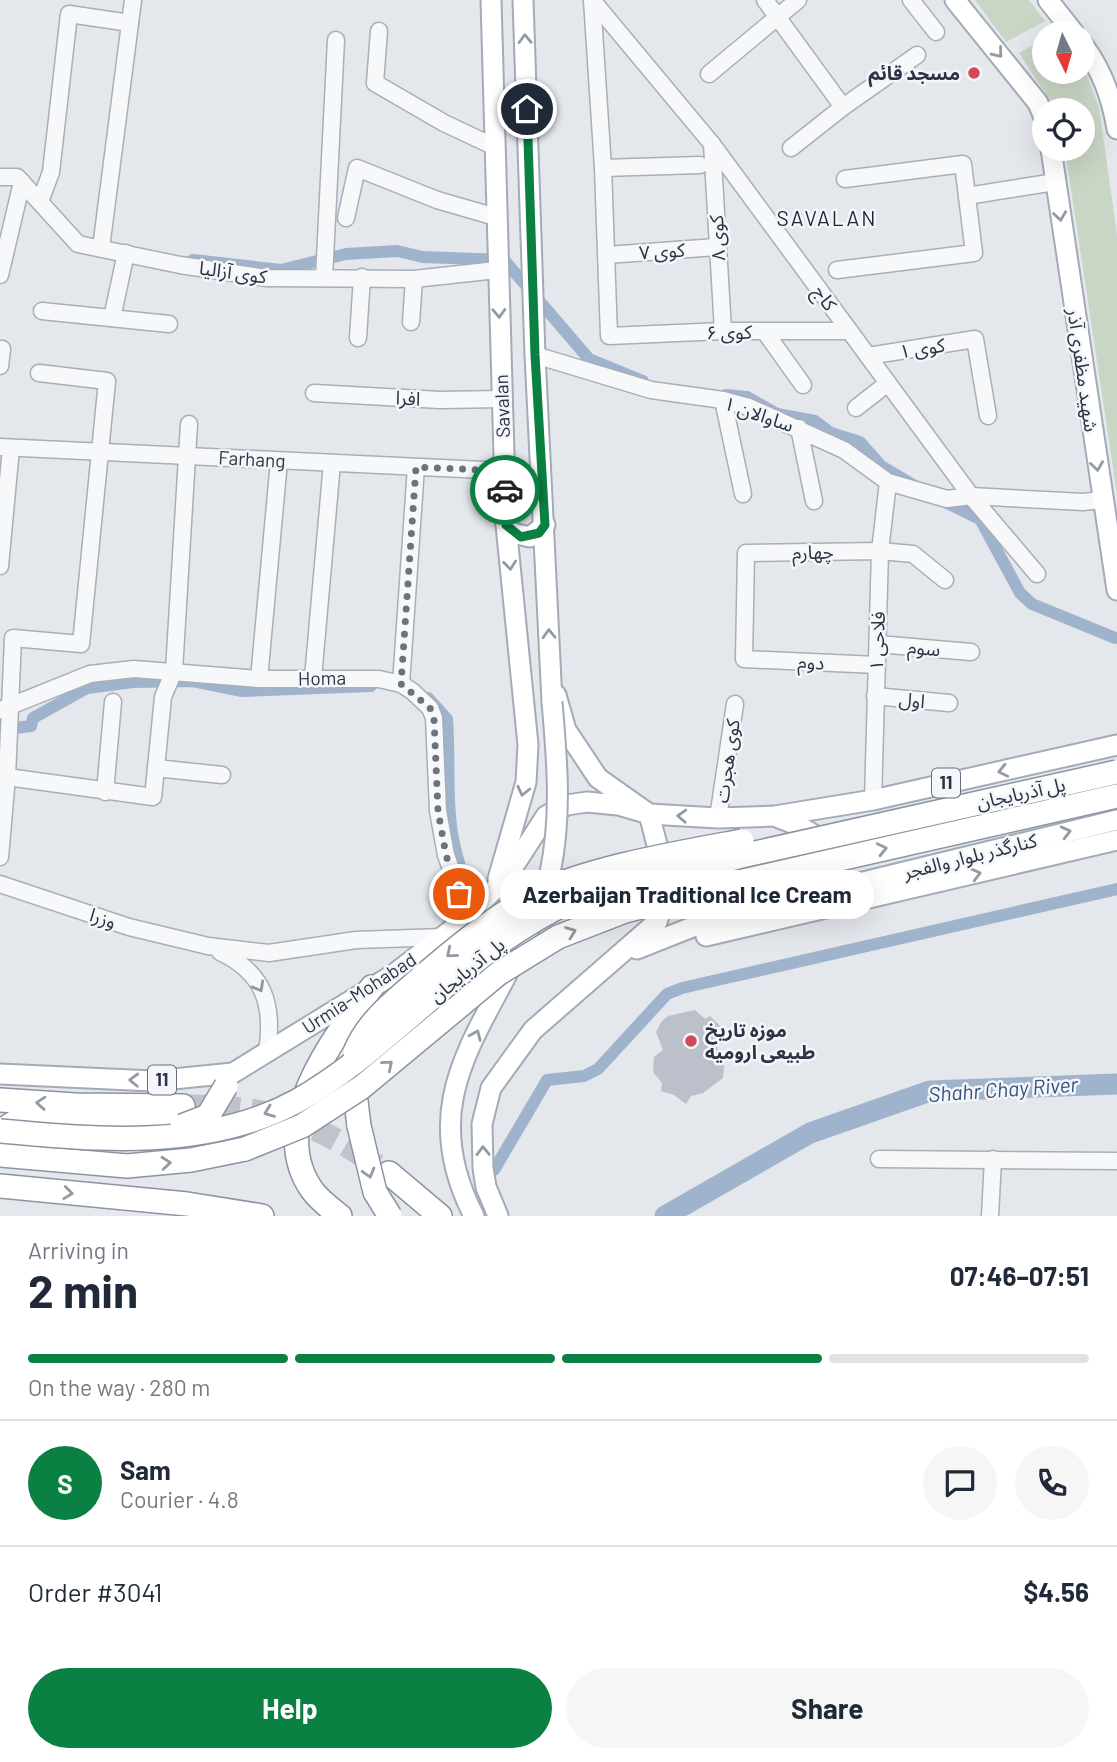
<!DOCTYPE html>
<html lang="en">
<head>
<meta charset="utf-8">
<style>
	body { margin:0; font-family:Barlow,"Noto Sans Arabic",sans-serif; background:#f6f6f7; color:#1f2937; height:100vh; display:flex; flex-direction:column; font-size:26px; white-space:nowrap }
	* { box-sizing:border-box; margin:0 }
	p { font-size:23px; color:#747a83 }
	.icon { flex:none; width:38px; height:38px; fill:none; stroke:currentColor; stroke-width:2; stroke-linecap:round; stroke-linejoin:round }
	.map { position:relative; height:1216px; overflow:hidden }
	.panel { display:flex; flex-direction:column; background:#fff; flex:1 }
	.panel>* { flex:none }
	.needle { width:46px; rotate:175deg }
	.fabs { position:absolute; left:1032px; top:21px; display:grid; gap:14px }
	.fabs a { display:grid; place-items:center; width:63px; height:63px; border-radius:50%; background:#fff; box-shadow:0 7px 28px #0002; font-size:35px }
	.pin { position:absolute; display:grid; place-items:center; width:60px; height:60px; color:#fff; margin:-30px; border:4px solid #fff; border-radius:50%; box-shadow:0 2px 7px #0007 }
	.courier { position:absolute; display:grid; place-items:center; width:70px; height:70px; margin:-35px; border:5px solid #0b8043; border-radius:50%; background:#fff; color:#222; box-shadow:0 2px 9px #0007 }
	.bubble { position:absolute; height:49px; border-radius:24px; background:#fff; box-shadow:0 7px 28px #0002; font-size:23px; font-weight:700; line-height:49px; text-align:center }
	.overview em { font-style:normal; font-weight:700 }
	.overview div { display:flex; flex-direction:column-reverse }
	.overview { display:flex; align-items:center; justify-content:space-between; height:119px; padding:0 28px }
	h1 { font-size:46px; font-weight:700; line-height:52px }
	.bar { display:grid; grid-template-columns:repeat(4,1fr); gap:10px 7px; align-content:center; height:84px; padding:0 28px }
	.bar i { height:9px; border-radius:5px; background:#e0e1e3 }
	.bar .selected { background:#0b8043 }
	.bar p { grid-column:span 4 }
	.line { display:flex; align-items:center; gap:18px; padding:0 28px; border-top:2px solid #e0e1e3 }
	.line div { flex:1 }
	.round { display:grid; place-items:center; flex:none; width:74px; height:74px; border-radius:37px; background:#f6f6f7 }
	.cta { display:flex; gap:14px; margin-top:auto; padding:14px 28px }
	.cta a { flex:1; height:80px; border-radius:42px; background:#0b8043; color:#fff; font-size:28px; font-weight:700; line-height:80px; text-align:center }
	.cta a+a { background:#f6f6f7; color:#1f2937 }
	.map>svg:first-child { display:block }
	.green { fill:#c9d6c5 }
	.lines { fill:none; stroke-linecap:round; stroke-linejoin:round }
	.canal { stroke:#9fb4cc; stroke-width:12 }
	.river { stroke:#9fb4cc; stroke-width:21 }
	.building { fill:#bbc0ca }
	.highway-tunnel { stroke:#bfc3cb; stroke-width:23; stroke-dasharray:23 11; stroke-linecap:butt }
	.minor-casing { stroke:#a9aeb7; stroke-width:19 }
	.major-casing { stroke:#a3abb8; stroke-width:23 }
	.highway-casing { stroke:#8b94a3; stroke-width:26 }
	.minor { stroke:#f7f8fa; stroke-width:16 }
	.major { stroke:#fff; stroke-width:19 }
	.highway { stroke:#fff; stroke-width:23 }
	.major-bridge-casing { stroke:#a3abb8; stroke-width:23; stroke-linecap:butt }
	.highway-bridge-casing { stroke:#8b94a3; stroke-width:26; stroke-linecap:butt }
	.major-bridge { stroke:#fff; stroke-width:19 }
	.highway-bridge { stroke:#fff; stroke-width:23 }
	.oneway { stroke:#959aa2 }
	.oneway2 { stroke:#9196a0 }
	.done { stroke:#6c737f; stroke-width:7; stroke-dasharray:0 12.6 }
	.route { stroke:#0b8043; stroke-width:9 }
	.poi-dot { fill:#d1495b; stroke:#f4f6f9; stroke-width:2.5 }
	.labels { text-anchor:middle; stroke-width:5; stroke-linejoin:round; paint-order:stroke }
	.shield { fill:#f4f6f9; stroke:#676e7b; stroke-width:2 }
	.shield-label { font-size:18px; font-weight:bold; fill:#2b3445 }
	.poi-label { font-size:19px; font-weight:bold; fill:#2b3445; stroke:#f4f6f9; text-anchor:end }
	.street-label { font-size:19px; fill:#2b3445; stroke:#f4f6f9 }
	.neighbourhood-label { font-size:21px; letter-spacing:2px; fill:#1d2536; stroke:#f4f6f9 }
	.water-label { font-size:21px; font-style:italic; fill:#34527a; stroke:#f4f6f9 }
</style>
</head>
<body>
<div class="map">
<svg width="1117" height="1216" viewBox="0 0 1117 1216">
	<rect width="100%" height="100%" fill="#e4e7ec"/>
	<g class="green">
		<polygon points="975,0 1029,0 1045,21 1006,42"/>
		<polygon points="1045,38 1045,72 1083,72 1083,66 1099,107 1117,235 1117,494 1065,149 1083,149 1083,110 1056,110 1019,53"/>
	</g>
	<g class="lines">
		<g class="canal">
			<polyline points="193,260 281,270 346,254 397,251 423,257 504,260 589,359 643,381"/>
			<polyline points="726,395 747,397 777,414 815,421 831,433 860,442 881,466 913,485"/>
			<polyline points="941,500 980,519 1020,593 1032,604 1115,638"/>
			<path d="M428,698L447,719C450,757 446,795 452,833C456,860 468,884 469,912"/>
			<polyline points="0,719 15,728 31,726 33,718 87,688 133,682 193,681 242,691 371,686"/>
			<polyline points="494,1170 547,1080 584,1076 598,1069 667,994 682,988 1117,889"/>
		</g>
		<polyline class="river" points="665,1216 810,1133 930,1091 1117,1084"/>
	</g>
	<polygon class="building" points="695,1010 705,1019 710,1016 725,1031 719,1035 725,1040 717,1047 724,1066 723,1078 703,1093 691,1096 686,1104 674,1095 661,1091 662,1083 653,1072 654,1057 663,1050 656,1032 662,1021 668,1016"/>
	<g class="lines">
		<path class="highway-tunnel" d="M183,1106C268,1106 306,1118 377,1165"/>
		<defs>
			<g id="minor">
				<polyline points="592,0 712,144 971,496 1037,574"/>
				<polyline points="592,0 603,168 609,336 723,331 849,331"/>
				<polyline points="765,0 843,107 917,55"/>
				<polyline points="911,0 936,32"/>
				<polyline points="379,31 375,83 444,123 495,147"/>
				<polyline points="709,74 798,0"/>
				<polyline points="712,144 723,331"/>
				<polyline points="791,148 843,107"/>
				<polyline points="603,168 700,165"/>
				<polyline points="0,177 17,177 78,244 180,265 267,278 414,279 497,270"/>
				<polyline points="967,196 1055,182"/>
				<polyline points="40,202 51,172 69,14 130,23"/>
				<polyline points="346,218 357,168 437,200 496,217"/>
				<polyline points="101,248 133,0"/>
				<polyline points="607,255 716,247"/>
				<polyline points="837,270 974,253 963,164 845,179"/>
				<polyline points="0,275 22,182"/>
				<polyline points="324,278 336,40"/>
				<polyline points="42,311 169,324"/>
				<polyline points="112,318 126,253"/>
				<polyline points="411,322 414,279"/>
				<polyline points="765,332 803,385"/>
				<polyline points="358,338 362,277"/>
				<polyline points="535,355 651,390 723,400 749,407 844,450 888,482 947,499 971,496 1083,502 1102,500"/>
				<polyline points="868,356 975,339 988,416"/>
				<polyline points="0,366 2,349"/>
				<polyline points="314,393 440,400 502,399"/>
				<polyline points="723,400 743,494"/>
				<polyline points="856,408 888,383"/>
				<polyline points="799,428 814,501"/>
				<polyline points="0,447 504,471"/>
				<polyline points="0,566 11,448"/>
				<polyline points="878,644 971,652"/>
				<polyline points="877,665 744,659 746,553 880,551 913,554 945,580"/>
				<polyline points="313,678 332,463"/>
				<polyline points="259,679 279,461"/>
				<polyline points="401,684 416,467"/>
				<polyline points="875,696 949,703"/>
				<polyline points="0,710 90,674 134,669 259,679 379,679 401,684 412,691 430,708 434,718 438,811 446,855 467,915"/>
				<polyline points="156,768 163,697 174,671 189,424"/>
				<polyline points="0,774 7,777 13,638 81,644 107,381 39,373"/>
				<polyline points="105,792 113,702"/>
				<polyline points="873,800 880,551 888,482"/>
				<polyline points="718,818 735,704"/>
				<polyline points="0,857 7,777 153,797 156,768 222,775"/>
				<polyline points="0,884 129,927 208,946 269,953 356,940 442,937"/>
				<path d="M220,952C265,973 274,1006 267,1052"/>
				<polyline points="879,1159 1117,1161"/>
				<polyline points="990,1216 993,1159"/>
			</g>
			<g id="major">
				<polyline points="491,0 506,525 528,745 526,782 498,879"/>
				<polyline points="523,0 535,355 552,702"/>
				<polyline points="955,0 1038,103 1045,120"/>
				<polyline points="1048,0 1074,33"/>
				<path d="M1083,45C1102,70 1112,98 1117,129"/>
				<polyline points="1051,149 1117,590"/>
				<polyline points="506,525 512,533 530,537 545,525"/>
				<path d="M779,818C814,830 856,856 814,894"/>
				<polyline points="706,936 1117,840"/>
				<polyline points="637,949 695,926 814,894 1117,820"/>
				<polyline points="0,1074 153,1081 233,1073 394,974 459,924 506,878 546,816 567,805 587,802 618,805 649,814 718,818 775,816 873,800 1117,745"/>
				<path d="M474,1216C410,1092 491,1026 535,915"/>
				<polyline points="498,1216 486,1187 483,1168 482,1124 491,1088 533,1030 657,922 663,903 661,860 649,814 598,778 566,730 556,695"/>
			</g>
			<g id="highway">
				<polyline points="353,1076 359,1126"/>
				<polyline points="0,1100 75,1105 183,1106"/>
				<polyline points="7,1127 15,1122 171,1127"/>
				<polyline points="0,1155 127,1166 191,1160 245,1149"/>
				<polyline points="389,1173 440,1216"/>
				<polyline points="0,1186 187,1204 262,1216"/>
				<path d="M340,1216C330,1208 319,1200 312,1190C266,1125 333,1038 372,987"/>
			</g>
		</defs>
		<use href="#minor" class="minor-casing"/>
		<use href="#major" class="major-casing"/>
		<use href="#highway" class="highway-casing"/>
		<use href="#minor" class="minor"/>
		<use href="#major" class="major"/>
		<use href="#highway" class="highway"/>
		<defs>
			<path id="major-bridge" d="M550,873C562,816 557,759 552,702"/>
			<g id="highway-bridge">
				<path d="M355,1052C368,1020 397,999 422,977C457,947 493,917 535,895C586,868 683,852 742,841"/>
				<polyline points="182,1126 208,1116 226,1086"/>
				<polyline points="359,1126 375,1192 390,1216"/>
				<path d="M0,1131C98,1140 207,1150 297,1101C338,1078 373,1048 408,1018C462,972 506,931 571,901L746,855L1117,772"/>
				<polyline points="245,1149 302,1126 362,1087 498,974 558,937 625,911 730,884 1117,796"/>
			</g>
		</defs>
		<use href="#major-bridge" class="major-bridge-casing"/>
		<use href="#highway-bridge" class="highway-bridge-casing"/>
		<use href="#major-bridge" class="major-bridge"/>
		<use href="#highway-bridge" class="highway-bridge"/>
	</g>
	<defs><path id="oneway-chevron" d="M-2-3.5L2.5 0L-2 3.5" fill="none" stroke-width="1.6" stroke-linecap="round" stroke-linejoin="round" transform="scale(1.75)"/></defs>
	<g class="oneway">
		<use href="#oneway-chevron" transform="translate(525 39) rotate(-92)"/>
		<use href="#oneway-chevron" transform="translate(998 53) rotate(51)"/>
		<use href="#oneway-chevron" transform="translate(1060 216) rotate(82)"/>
		<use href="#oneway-chevron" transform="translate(499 313) rotate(88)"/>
		<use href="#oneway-chevron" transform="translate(1097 466) rotate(82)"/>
		<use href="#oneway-chevron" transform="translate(510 565) rotate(84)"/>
		<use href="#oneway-chevron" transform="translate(549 634) rotate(-92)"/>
		<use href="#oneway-chevron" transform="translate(1003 771) rotate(167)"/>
		<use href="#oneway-chevron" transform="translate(523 791) rotate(103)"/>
		<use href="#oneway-chevron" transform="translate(682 816) rotate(-177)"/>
		<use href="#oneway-chevron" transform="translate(1066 832) rotate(-14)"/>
		<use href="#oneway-chevron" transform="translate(882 849) rotate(-13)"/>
		<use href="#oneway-chevron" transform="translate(976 874) rotate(-14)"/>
		<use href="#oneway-chevron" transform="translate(571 932) rotate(-21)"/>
		<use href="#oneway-chevron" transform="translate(451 953) rotate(140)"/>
		<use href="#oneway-chevron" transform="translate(476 1035) rotate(-66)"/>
		<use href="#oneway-chevron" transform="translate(388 1065) rotate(-40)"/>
		<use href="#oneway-chevron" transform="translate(134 1080) rotate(-178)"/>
		<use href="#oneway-chevron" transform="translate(41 1103) rotate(-176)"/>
		<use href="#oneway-chevron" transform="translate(269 1112) rotate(159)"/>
		<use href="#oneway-chevron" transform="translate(483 1151) rotate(-91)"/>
		<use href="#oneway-chevron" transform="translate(166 1163) rotate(-5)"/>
		<use href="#oneway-chevron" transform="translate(369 1173) rotate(74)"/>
		<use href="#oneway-chevron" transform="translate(68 1193) rotate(7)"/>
	</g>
	<use class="oneway2" href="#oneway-chevron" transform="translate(259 987) rotate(61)"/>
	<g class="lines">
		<polyline class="done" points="459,894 446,855 438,811 434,719 430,708 401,684 416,467 504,471 505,490"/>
		<polyline class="route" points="505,490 506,525 521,537 539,533 545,525 535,355 527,109"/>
	</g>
	<g class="poi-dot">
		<circle cx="974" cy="73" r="7"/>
		<circle cx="691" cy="1041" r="7"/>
	</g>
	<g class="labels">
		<g class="shield">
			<rect x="932" y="768.5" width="28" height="29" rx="5"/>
			<rect x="148" y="1065.5" width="28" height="29" rx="5"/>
		</g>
		<g class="shield-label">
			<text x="946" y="789">11</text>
			<text x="162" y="1086">11</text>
		</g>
		<g class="poi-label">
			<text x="960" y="80">مسجد قائم</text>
			<text x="705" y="1037" text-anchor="start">موزه تاریخ<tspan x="705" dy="22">طبیعی ارومیه</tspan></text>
		</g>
		<g class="street-label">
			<text transform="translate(717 238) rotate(-93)" y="7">کوی ۸</text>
			<text transform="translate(662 251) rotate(-4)" y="7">کوی ۷</text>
			<text transform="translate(233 272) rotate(8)" y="7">کوی آزالیا</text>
			<text transform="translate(825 298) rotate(54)" y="7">کاج</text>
			<text transform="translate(729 332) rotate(-1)" y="7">کوی ۶</text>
			<text transform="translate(922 348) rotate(-9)" y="7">کوی ۱</text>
			<text transform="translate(1083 370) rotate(82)" y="7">شهید مظفری آذر</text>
			<text transform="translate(408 398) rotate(3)" y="7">افرا</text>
			<text transform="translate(502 406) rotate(-92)" y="7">Savalan</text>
			<text transform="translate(759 414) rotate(19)" y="7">ساوالان ۱</text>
			<text transform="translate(252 459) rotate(3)" y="7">Farhang</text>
			<text transform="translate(813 552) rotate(-1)" y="7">چهارم</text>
			<text transform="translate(877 641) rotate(-88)" y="7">فلاحی ۱</text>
			<text transform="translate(924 648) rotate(5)" y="7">سوم</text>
			<text transform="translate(811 662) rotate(3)" y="7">دوم</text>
			<text transform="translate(322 678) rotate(-1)" y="7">Homa</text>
			<text transform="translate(912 700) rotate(6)" y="7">اول</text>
			<text transform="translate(727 761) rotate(-82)" y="7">کوی هجرت</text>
			<text transform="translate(1021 793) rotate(-12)" y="7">پل آذربایجان</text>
			<text transform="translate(970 856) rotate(-14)" y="7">کنارگذر بلوار والفجر</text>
			<text transform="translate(103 918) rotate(18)" y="7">وزرا</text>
			<text transform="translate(467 970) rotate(-39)" y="7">پل آذربایجان</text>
			<text transform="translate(359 993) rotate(-33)" y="7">Urmia-Mohabad</text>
		</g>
		<g class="neighbourhood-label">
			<text x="827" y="226">SAVALAN</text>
		</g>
		<g class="water-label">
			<text transform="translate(1003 1090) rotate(-4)" y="7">Shahr Chay River</text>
		</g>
	</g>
</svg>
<div class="fabs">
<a><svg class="needle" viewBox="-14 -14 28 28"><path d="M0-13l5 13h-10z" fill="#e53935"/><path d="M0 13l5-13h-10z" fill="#747a83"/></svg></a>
<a><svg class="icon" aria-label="locate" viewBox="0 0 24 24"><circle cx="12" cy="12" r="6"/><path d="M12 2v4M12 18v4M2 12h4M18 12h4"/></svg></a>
</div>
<div class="pin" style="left:459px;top:894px;background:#ea580c"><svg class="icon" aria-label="bag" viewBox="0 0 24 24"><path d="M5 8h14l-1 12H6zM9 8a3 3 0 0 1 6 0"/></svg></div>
<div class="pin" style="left:527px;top:109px;background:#1f2937"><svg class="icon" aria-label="home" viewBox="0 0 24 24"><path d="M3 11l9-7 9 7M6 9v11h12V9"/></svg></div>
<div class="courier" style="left:505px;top:490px"><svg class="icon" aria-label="car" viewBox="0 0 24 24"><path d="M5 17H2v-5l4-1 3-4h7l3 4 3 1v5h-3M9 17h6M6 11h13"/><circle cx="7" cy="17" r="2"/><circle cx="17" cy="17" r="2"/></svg></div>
<div class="bubble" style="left:500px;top:870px;width:374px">Azerbaijan Traditional Ice Cream</div>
</div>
<section class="panel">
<div class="overview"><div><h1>2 min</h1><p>Arriving in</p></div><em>07:46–07:51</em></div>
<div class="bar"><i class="selected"></i><i class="selected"></i><i class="selected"></i><i></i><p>On the way · 280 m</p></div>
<div class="line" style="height:126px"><b class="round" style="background:#0b8043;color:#fff">S</b><div><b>Sam</b><p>Courier · 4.8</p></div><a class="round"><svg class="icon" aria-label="chat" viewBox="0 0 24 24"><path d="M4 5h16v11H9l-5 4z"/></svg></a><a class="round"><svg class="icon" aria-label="phone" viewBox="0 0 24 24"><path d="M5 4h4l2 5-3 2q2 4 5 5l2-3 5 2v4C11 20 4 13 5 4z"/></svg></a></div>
<div class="line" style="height:91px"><div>Order #3041</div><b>$4.56</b></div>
<div class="cta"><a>Help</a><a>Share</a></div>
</section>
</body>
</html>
